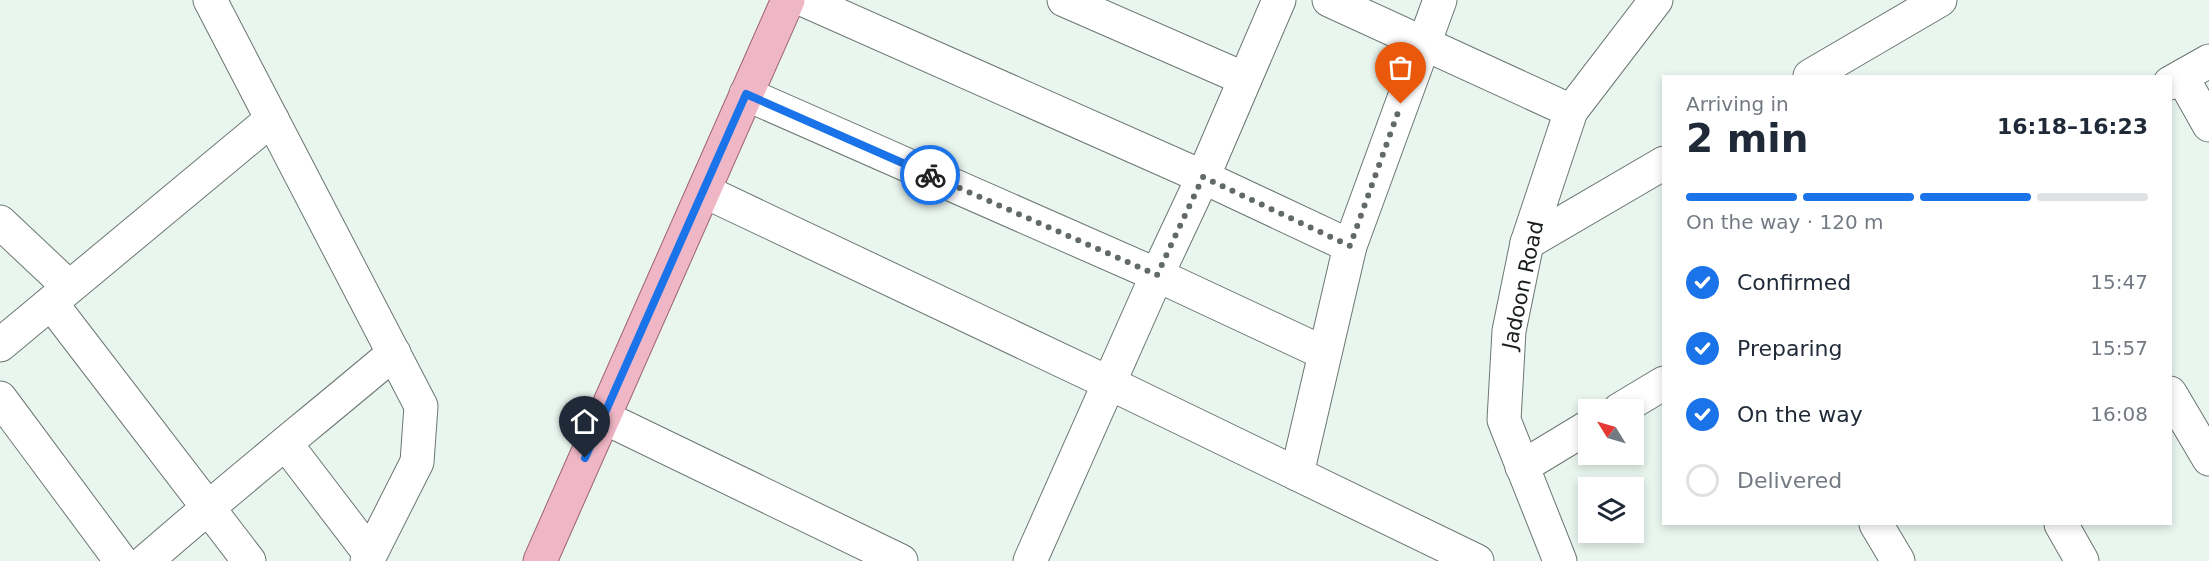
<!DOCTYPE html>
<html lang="en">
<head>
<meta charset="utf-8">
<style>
	body { margin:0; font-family:"DejaVu Sans",sans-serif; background:#f2f2f3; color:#1f2937; height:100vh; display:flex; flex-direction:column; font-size:22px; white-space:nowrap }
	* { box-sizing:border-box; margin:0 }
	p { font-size:20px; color:#747a83 }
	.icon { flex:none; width:33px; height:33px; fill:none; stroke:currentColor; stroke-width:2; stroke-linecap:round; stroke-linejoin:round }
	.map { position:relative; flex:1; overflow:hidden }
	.sheet { position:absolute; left:1662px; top:75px; width:510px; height:450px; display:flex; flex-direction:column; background:#fff; border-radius:0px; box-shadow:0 3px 9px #0003 }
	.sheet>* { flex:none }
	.needle { width:39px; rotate:307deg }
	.fabs { position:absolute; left:1578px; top:399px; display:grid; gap:12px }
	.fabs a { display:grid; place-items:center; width:66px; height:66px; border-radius:0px; background:#fff; box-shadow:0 3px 9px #0003; font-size:30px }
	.pin { position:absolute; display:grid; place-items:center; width:51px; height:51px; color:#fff; margin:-62px -26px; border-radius:50% 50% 50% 0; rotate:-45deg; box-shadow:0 0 6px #0007 }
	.pin .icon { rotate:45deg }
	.courier { position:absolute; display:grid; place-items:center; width:60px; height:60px; margin:-30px; border:4px solid #1a73e8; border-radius:50%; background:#fff; color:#222; box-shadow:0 2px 8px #0007 }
	.head em { font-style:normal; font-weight:700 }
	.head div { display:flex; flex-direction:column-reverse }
	.head { display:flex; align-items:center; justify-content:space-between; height:102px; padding:0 24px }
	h1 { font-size:39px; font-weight:700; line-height:45px }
	.bar { display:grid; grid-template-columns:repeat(4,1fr); gap:9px 6px; align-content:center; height:72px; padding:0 24px }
	.bar i { height:8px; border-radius:4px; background:#e0e1e3 }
	.bar .active { background:#1a73e8 }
	.bar p { grid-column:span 4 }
	ol { padding:0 24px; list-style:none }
	li { display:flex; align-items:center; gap:18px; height:66px }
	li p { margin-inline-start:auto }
	li .icon { padding:6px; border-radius:50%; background:#1a73e8; color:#fff; stroke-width:4 }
	li:last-child { color:#747a83 }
	li i { width:33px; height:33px; border:3px solid #e0e1e3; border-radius:50% }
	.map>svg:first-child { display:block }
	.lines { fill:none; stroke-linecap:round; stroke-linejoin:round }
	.minor-casing { stroke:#6b7670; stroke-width:35 }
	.major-casing { stroke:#9d6271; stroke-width:35 }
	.minor { stroke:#fff; stroke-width:33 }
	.major { stroke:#efb6c5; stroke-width:33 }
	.done { stroke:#626a66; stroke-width:6; stroke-dasharray:0 10.8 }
	.route { stroke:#1a73e8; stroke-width:8 }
	.labels { text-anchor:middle; stroke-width:4.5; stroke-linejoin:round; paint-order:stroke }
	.street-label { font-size:21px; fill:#191e1c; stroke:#fff }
</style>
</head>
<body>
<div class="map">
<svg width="2209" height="561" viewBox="0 0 2209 561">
	<rect width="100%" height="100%" fill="#e9f6ef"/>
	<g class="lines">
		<defs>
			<g id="minor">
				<polyline points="210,0 421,406 417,462 367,561"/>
				<polyline points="804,0 1203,177 1350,246"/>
				<polyline points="1064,0 1245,79"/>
				<polyline points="1329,0 1571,111"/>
				<polyline points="1810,76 1940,0"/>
				<polyline points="2182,77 2209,125"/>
				<polyline points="2170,83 2209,61"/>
				<polyline points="746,94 1157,275 1324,353"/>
				<polyline points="704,191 1109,383 1477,561"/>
				<polyline points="0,222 69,287"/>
				<polyline points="1527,243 1664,163"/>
				<polyline points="51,303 249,561"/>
				<polyline points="0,345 272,119"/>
				<polyline points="2170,393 2209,459"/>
				<polyline points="0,398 121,561"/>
				<polyline points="1619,410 1664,383"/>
				<polyline points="603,417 901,561"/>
				<polyline points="286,444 370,554"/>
				<polyline points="1522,467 1588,427"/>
				<polyline points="1297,474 1350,246 1440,0"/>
				<polyline points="1876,524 1898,561"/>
				<polyline points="2061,524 2082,561"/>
				<path d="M146,561C227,490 311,423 394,353"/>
				<polyline points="1030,561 1157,275 1203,177 1279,0"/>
				<polyline points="1560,561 1504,420 1509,331 1527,243 1571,111 1656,0"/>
			</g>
			<polyline id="major" points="540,561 788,0"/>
		</defs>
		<use href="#minor" class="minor-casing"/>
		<use href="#major" class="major-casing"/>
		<use href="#minor" class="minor"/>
		<use href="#major" class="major"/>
	</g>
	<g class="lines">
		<polyline class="done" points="930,175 1157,275 1203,177 1350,246 1401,104"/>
		<polyline class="route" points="585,458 746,94 930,175"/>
	</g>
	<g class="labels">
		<g class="street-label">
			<text transform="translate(1523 285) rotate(-78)" y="7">Jadoon Road</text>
		</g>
	</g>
</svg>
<div class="fabs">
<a><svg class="needle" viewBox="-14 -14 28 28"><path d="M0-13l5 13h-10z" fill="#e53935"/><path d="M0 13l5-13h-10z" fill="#747a83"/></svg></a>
<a><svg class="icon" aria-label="layers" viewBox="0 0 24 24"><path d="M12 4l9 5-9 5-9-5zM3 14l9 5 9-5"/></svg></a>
</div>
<div class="pin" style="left:1401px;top:104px;background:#ea580c"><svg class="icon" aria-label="bag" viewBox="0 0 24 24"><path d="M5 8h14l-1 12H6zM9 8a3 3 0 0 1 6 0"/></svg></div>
<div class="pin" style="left:585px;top:458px;background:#1f2937"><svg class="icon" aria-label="home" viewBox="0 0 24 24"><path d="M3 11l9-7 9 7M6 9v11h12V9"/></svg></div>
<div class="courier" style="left:930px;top:175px"><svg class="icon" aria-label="bike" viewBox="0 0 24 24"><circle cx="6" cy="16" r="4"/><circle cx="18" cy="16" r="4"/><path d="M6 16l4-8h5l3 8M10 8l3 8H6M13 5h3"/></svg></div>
<section class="sheet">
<div class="head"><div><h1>2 min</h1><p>Arriving in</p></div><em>16:18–16:23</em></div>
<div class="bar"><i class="active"></i><i class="active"></i><i class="active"></i><i></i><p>On the way · 120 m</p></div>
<ol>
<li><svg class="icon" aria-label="check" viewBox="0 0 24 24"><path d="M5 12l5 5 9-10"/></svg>Confirmed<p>15:47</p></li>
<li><svg class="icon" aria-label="check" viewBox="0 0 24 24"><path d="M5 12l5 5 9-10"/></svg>Preparing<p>15:57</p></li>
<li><svg class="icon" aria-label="check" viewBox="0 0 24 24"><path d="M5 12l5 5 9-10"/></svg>On the way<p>16:08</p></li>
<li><i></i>Delivered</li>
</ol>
</section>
</div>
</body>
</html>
